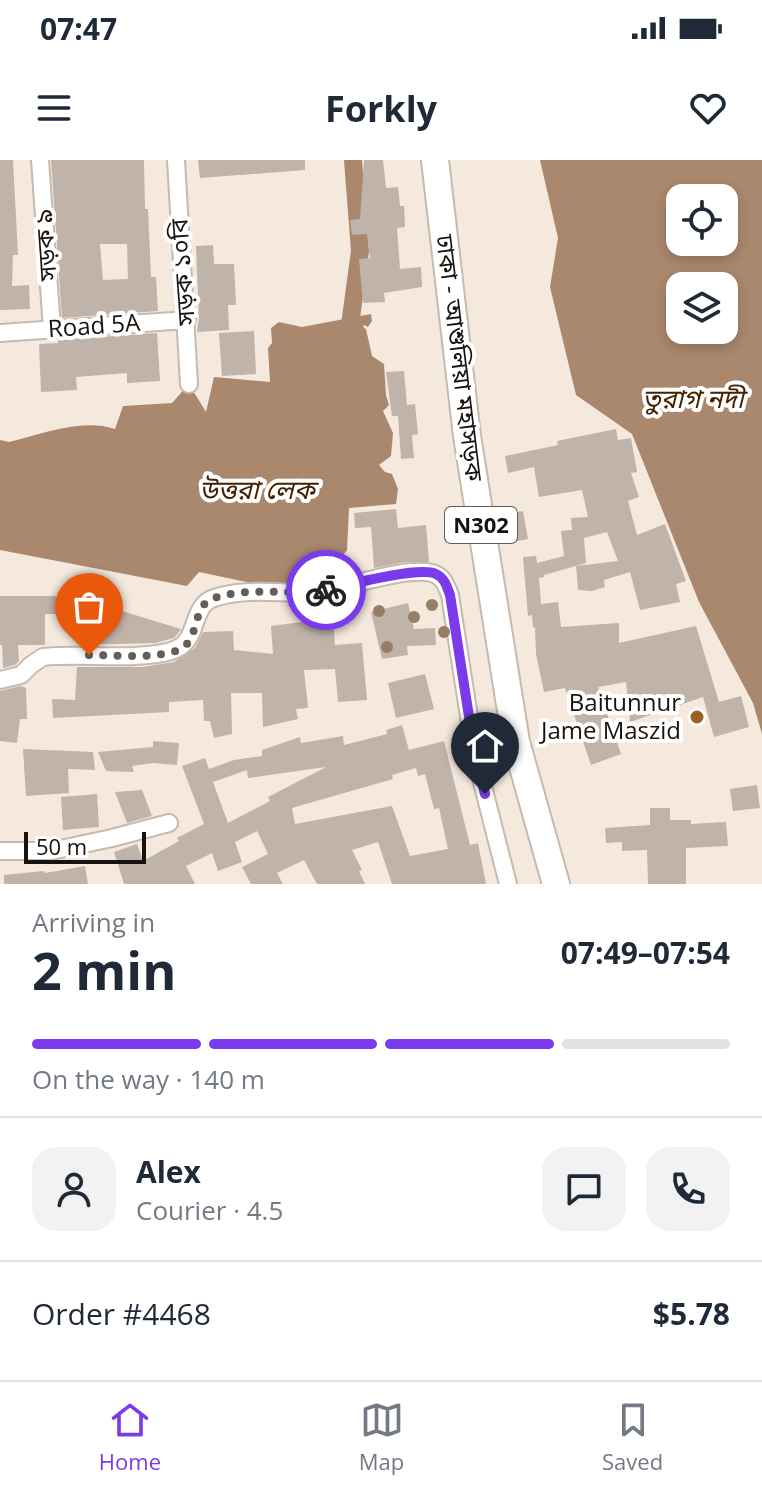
<!DOCTYPE html>
<html lang="en">
<head>
<meta charset="utf-8">
<style>
	body { margin:0; font-family:"Open Sans","Noto Sans Bengali",sans-serif; background:#f2f2f3; color:#1f2937; height:100vh; display:flex; flex-direction:column; font-size:30px; white-space:nowrap }
	* { box-sizing:border-box; margin:0 }
	p { font-size:26px; color:#747a83 }
	.icon { flex:none; width:44px; height:44px; fill:none; stroke:currentColor; stroke-width:2; stroke-linecap:round; stroke-linejoin:round }
	.map { position:relative; height:724px; overflow:hidden }
	.side { display:flex; flex-direction:column; background:#fff; flex:1 }
	.side>* { flex:none }
	.tools { position:absolute; left:666px; top:24px; display:grid; gap:16px }
	.tools a { display:grid; place-items:center; width:72px; height:72px; border-radius:16px; background:#fff; box-shadow:0 4px 12px #0003; font-size:40px }
	.scale { position:absolute; left:24px; bottom:20px; width:122px; box-sizing:border-box; padding-left:8px; border:4px solid #171310; border-top:0; font-size:22px; line-height:28px; white-space:nowrap; color:#171310; -webkit-text-stroke:6px #fff; paint-order:stroke }
	.pin { position:absolute; display:grid; place-items:center; width:68px; height:68px; color:#fff; margin:-82px -34px; border-radius:50% 50% 50% 0; rotate:-45deg; box-shadow:0 0 8px #0007 }
	.pin .icon { rotate:45deg }
	.courier { position:absolute; display:grid; place-items:center; width:80px; height:80px; margin:-40px; border:6px solid #7c3aed; border-radius:50%; background:#fff; color:#222; box-shadow:0 2px 10px #0007 }
	.headline em { font-style:normal; font-weight:700 }
	.headline div { display:flex; flex-direction:column-reverse }
	.headline { display:flex; align-items:center; justify-content:space-between; height:136px; padding:0 32px }
	h1 { font-size:52px; font-weight:700; line-height:60px }
	.bar { display:grid; grid-template-columns:repeat(4,1fr); gap:12px 8px; align-content:center; height:96px; padding:0 32px }
	.bar i { height:10px; border-radius:6px; background:#e0e1e3 }
	.bar .active { background:#7c3aed }
	.bar p { grid-column:span 4 }
	.line { display:flex; align-items:center; gap:20px; padding:0 32px; border-top:2px solid #e0e1e3 }
	.line div { flex:1 }
	.round { display:grid; place-items:center; flex:none; width:84px; height:84px; border-radius:24px; background:#f2f2f3 }
	.status { display:flex; justify-content:space-between; align-items:center; height:56px; padding:0 40px; background:#fff; direction:ltr }
	.status svg { height:22px; fill:currentColor }
	header { display:flex; justify-content:space-between; align-items:center; height:104px; padding:0 32px; background:#fff; font-size:36px; font-weight:700 }
	.tabs { display:flex; justify-content:space-around; align-items:center; height:112px; border-top:2px solid #e0e1e3; background:#fff; font-size:22px; color:#747a83 }
	.tabs a { display:grid; justify-items:center; gap:4px }
	.tabs .active { color:#7c3aed }
	.map>svg:first-child { display:block }
	.water { fill:#aa886e; fill-rule:evenodd }
	.lines { fill:none; stroke-linecap:round; stroke-linejoin:round }
	.canal { stroke:#aa886e; stroke-width:18 }
	.building { fill:#c0b3aa; fill-rule:evenodd }
	.minor-casing { stroke:#c6bab0; stroke-width:20 }
	.trunk-casing { stroke:#c6bab0; stroke-width:30 }
	.minor { stroke:#fff; stroke-width:16 }
	.trunk { stroke:#fff; stroke-width:26 }
	.tree { fill:#967e66 }
	.done { stroke:#655e58; stroke-width:8; stroke-dasharray:0 14.4 }
	.route { stroke:#7c3aed; stroke-width:10 }
	.poi-dot { fill:#9d5f24; stroke:#fff; stroke-width:3 }
	.labels { text-anchor:middle; stroke-width:8; stroke-linejoin:round; paint-order:stroke }
	.shield { fill:#fff; stroke:#5d5a58; stroke-width:2 }
	.shield-label { font-size:22px; font-weight:bold; fill:#171310 }
	.street-label { font-size:24px; fill:#171310; stroke:#fff }
	.poi-label { font-size:24px; fill:#171310; stroke:#fff; text-anchor:end }
	.water-label { font-size:26px; font-style:italic; fill:#432100; stroke:#fff }
</style>
</head>
<body>
<div class="status"><b>07:47</b><svg viewBox="0 0 49 12"><path d="M0 12V9h3v3zM5 12V6h3v6zM10 12V3h3v9zM15 12V0h3v12zM26 1h20v11H26zM47 4h2v5h-2z"/></svg></div>
<header><svg class="icon" aria-label="menu" viewBox="0 0 24 24"><path d="M4 6h16M4 12h16M4 18h16"/></svg>Forkly<svg class="icon" aria-label="heart" viewBox="0 0 24 24"><path d="M12 20l-8-8c-3-5 5-10 8-4 3-6 11-1 8 4z"/></svg></header>
<div class="map">
<svg width="762" height="724" viewBox="0 0 762 724">
	<rect width="100%" height="100%" fill="#f5e9de"/>
	<g class="water">
		<path d="M540,0H762V574L753,543L699,442L632,274L576,235L550,127L558,78ZM680,38H724V82H680ZM680,126H724V170H680Z"/>
		<path d="M371,154L372,161L368,167L364,165L363,167L366,169L372,196L384,204L386,235L389,245L383,251L393,273L391,296L379,305L385,312L392,314L398,329L396,344L349,348L347,390L326,418L305,429L261,425L199,412L187,426L0,390V280L9,282C43,274 81,258 115,269L123,246L172,243L189,224L206,252L214,217L270,222L268,188L272,183L271,168L279,162L302,167Z"/>
	</g>
	<g class="lines">
		<polyline class="canal" points="348,180 360,91 353,0"/>
	</g>
	<g class="building">
		<polygon points="0,0 13,0 18,95 13,95 12,126 29,125 30,149 0,150"/>
		<path d="M51,0H144L145,49H148L151,117H156L158,151L62,158ZM100,84H127L128,119L103,120Z"/>
		<polygon points="198,0 305,0 305,10 200,18"/>
		<polygon points="364,0 383,0 386,28 398,27 400,46 404,46 405,67 397,68 400,109 421,107 422,127 384,133 385,142 363,143 359,99 370,98 367,74 352,75 350,60 360,59"/>
		<polygon points="213,85 214,104 234,104 236,145 228,145 229,170 197,172 199,158 196,86"/>
		<polygon points="254,171 256,214 222,216 219,173"/>
		<polygon points="157,173 160,221 127,223 127,213 76,217 77,230 41,232 39,184 58,183 58,180"/>
		<polygon points="404,211 407,245 415,244 418,274 412,275 414,298 401,299 398,256 392,256 386,212"/>
		<polygon points="616,269 618,280 631,278 637,312 631,313 639,337 628,341 637,375 665,364 686,421 676,424 680,442 640,450 630,412 604,420 605,427 592,431 578,430 576,406 618,401 607,372 584,378 586,403 544,415 544,417 539,418 541,444 558,442 561,467 619,463 619,483 696,466 719,542 741,536 749,567 714,577 703,537 630,562 626,522 598,527 621,594 591,605 565,528 544,532 536,494 535,467 533,468 532,455 528,456 523,397 536,396 537,403 564,396 561,371 572,370 571,358 588,357 582,330 539,337 534,307 508,313 505,296 558,285 557,281"/>
		<polygon points="396,349 398,368 426,365 429,402 406,402 374,408 371,367 355,368 354,353"/>
		<polygon points="523,351 528,379 513,382 508,354"/>
		<polygon points="0,436 56,436 56,454 45,454 45,485 18,485 19,501 15,505 3,508 2,485 0,485"/>
		<polygon points="408,443 414,469 435,468 436,485 407,486 408,495 382,499 371,452"/>
		<polygon points="122,451 181,469 174,478 155,483 79,485 81,452 114,455 113,452"/>
		<polygon points="333,458 335,485 362,483 367,540 338,542 335,509 304,510 308,548 296,549 298,559 263,567 262,533 231,533 232,574 214,578 210,561 204,561 203,540 169,542 169,552 53,558 52,539 75,540 77,507 142,507 174,502 195,488 203,472 233,471 234,490 273,494 271,466"/>
		<polygon points="425,514 434,549 396,558 388,523"/>
		<polygon points="21,526 26,528 27,559 20,559 17,583 0,581 0,531"/>
		<path d="M402,565L409,590L444,581L470,685L478,683L486,724H392L378,682L352,690L362,710L359,711L365,724H317L304,700L277,713L283,724H251L242,707L268,694L257,671L235,682L242,702L218,711L212,693L186,706L195,724H124L114,692L137,684L143,701L179,681L177,678L204,664L182,606L205,598L209,609L234,600L262,596V590L300,577L301,583L343,576L344,585L387,574L386,570ZM326,607L268,637L270,641L228,663L213,622L247,610L248,618ZM416,608L418,616L425,614L434,649L439,648L448,689L410,696L392,646L295,664L292,648L393,619L392,615Z"/>
		<polygon points="153,581 179,583 177,605 153,603 132,606 134,612 106,611 98,592 153,587"/>
		<polygon points="23,589 93,592 95,610 68,609 69,633 26,636"/>
		<polygon points="757,625 760,648 733,651 730,629"/>
		<polygon points="142,630 152,656 127,663 115,632"/>
		<polygon points="97,634 99,667 63,670 61,637"/>
		<polygon points="650,648 670,648 670,660 691,660 691,664 726,662 728,686 686,688 686,724 648,724 647,690 622,691 622,682 606,683 605,668 650,665"/>
		<polygon points="85,706 88,724 4,724 4,715 44,711 45,713"/>
	</g>
	<g class="lines">
		<defs>
			<g id="minor">
				<polyline points="40,0 52,169"/>
				<polyline points="176,0 189,224"/>
				<polyline points="0,173 187,160"/>
				<path d="M0,520L21,515L31,505L43,497C82,493 135,501 171,491C201,483 189,446 214,438C248,426 289,436 324,431C353,426 404,407 432,413C443,416 446,425 450,435L475,595L508,724"/>
				<polyline points="0,691 51,691 112,678 169,663"/>
			</g>
			<polyline id="trunk" points="435,0 467,276 516,582 556,724"/>
		</defs>
		<use href="#minor" class="minor-casing"/>
		<use href="#trunk" class="trunk-casing"/>
		<use href="#minor" class="minor"/>
		<use href="#trunk" class="trunk"/>
	</g>
	<g class="tree">
		<circle cx="432" cy="445" r="6"/>
		<circle cx="379" cy="451" r="6"/>
		<circle cx="414" cy="457" r="6"/>
		<circle cx="444" cy="472" r="6"/>
		<circle cx="387" cy="487" r="6"/>
	</g>
	<g class="lines">
		<path class="done" d="M89,495C112,495 162,500 182,488C200,477 192,445 214,438C249,426 291,436 326,430"/>
		<path class="route" d="M326,430C348,425 418,406 436,414C445,418 447,427 450,435L475,595L485,634"/>
	</g>
	<circle class="poi-dot" cx="697" cy="557" r="8"/>
	<g class="labels">
		<rect class="shield" x="445" y="347" width="72" height="36" rx="6"/>
		<g class="shield-label">
			<text x="481" y="373">N302</text>
		</g>
		<g class="street-label">
			<text transform="translate(46 85) rotate(-94)" y="8">সড়ক ৯</text>
			<text transform="translate(183 112) rotate(-94)" y="8">সড়ক ১০বি</text>
			<text transform="translate(94 166) rotate(-4)" y="8">Road 5A</text>
			<text transform="translate(459 198) rotate(83)" y="8">ঢাকা - আশুলিয়া মহাসড়ক</text>
		</g>
		<g class="poi-label">
			<text x="681" y="551">Baitunnur<tspan x="681" dy="28">Jame Maszid</tspan></text>
		</g>
		<g class="water-label">
			<text x="693" y="248">তুরাগ নদী</text>
			<text x="257" y="339">উত্তরা লেক</text>
		</g>
	</g>
</svg>
<div class="tools">
<a><svg class="icon" aria-label="locate" viewBox="0 0 24 24"><circle cx="12" cy="12" r="6"/><path d="M12 2v4M12 18v4M2 12h4M18 12h4"/></svg></a>
<a><svg class="icon" aria-label="layers" viewBox="0 0 24 24"><path d="M12 4l9 5-9 5-9-5zM3 14l9 5 9-5"/></svg></a>
</div>
<div class="scale">50 m</div>
<div class="pin" style="left:89px;top:495px;background:#ea580c"><svg class="icon" aria-label="bag" viewBox="0 0 24 24"><path d="M5 8h14l-1 12H6zM9 8a3 3 0 0 1 6 0"/></svg></div>
<div class="pin" style="left:485px;top:634px;background:#1f2937"><svg class="icon" aria-label="home" viewBox="0 0 24 24"><path d="M3 11l9-7 9 7M6 9v11h12V9"/></svg></div>
<div class="courier" style="left:326px;top:430px"><svg class="icon" aria-label="bike" viewBox="0 0 24 24"><circle cx="6" cy="16" r="4"/><circle cx="18" cy="16" r="4"/><path d="M6 16l4-8h5l3 8M10 8l3 8H6M13 5h3"/></svg></div>
</div>
<section class="side">
<div class="headline"><div><h1>2 min</h1><p>Arriving in</p></div><em>07:49–07:54</em></div>
<div class="bar"><i class="active"></i><i class="active"></i><i class="active"></i><i></i><p>On the way · 140 m</p></div>
<div class="line" style="height:144px"><a class="round"><svg class="icon" aria-label="person" viewBox="0 0 24 24"><circle cx="12" cy="8" r="4"/><path d="M4 21q1-7 8-7t8 7"/></svg></a><div><b>Alex</b><p>Courier · 4.5</p></div><a class="round"><svg class="icon" aria-label="chat" viewBox="0 0 24 24"><path d="M4 5h16v11H9l-5 4z"/></svg></a><a class="round"><svg class="icon" aria-label="phone" viewBox="0 0 24 24"><path d="M5 4h4l2 5-3 2q2 4 5 5l2-3 5 2v4C11 20 4 13 5 4z"/></svg></a></div>
<div class="line" style="height:104px"><div>Order #4468</div><b>$5.78</b></div>
</section>
<nav class="tabs">
<a class="active"><svg class="icon" aria-label="home" viewBox="0 0 24 24"><path d="M3 11l9-7 9 7M6 9v11h12V9"/></svg>Home</a>
<a><svg class="icon" aria-label="map" viewBox="0 0 24 24"><path d="M3 6l6-2 6 2 6-2v14l-6 2-6-2-6 2zM9 4v14M15 6v14"/></svg>Map</a>
<a><svg class="icon" aria-label="saved" viewBox="0 0 24 24"><path d="M7 4h10v16l-5-4-5 4z"/></svg>Saved</a>
</nav>
</body>
</html>
